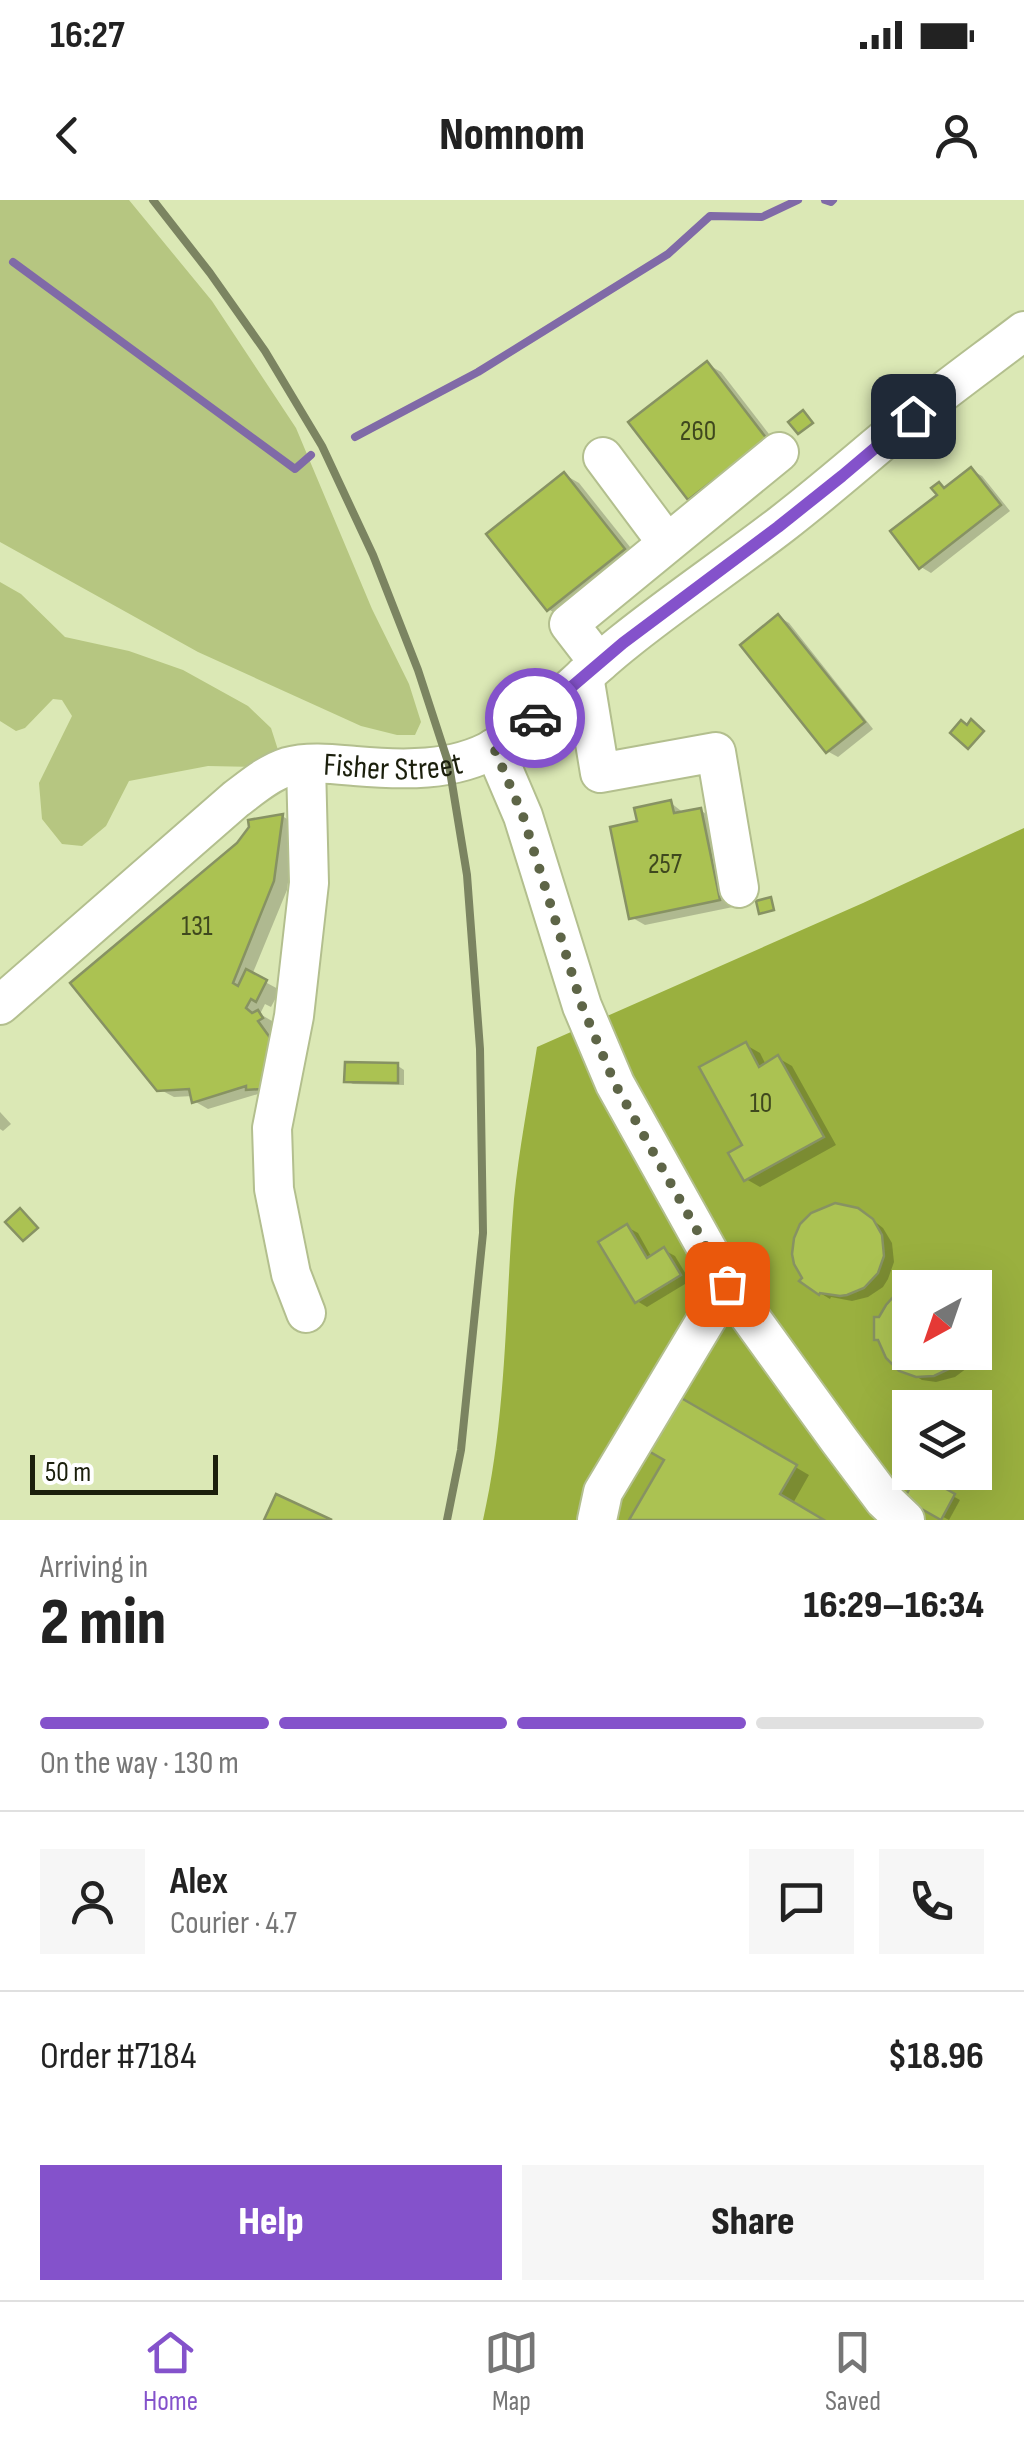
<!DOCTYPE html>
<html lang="en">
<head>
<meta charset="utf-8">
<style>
	body { margin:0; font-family:"Sofia Sans Condensed",sans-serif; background:#f6f6f6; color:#222; height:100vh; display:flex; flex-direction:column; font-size:38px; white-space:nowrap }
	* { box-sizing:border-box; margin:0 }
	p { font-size:32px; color:#767676 }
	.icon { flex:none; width:55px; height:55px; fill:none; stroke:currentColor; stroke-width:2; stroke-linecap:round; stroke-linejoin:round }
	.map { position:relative; height:1320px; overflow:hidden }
	.sheet { display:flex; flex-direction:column; background:#fff; flex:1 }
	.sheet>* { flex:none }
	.needle { width:65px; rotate:220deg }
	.fabs { position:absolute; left:892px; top:1070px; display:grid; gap:20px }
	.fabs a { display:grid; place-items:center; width:100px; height:100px; border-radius:0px; background:#fff; box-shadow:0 10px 40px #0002; font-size:50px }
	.scale { position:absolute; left:30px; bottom:25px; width:188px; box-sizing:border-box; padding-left:10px; border:5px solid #1b1f0c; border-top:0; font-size:28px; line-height:35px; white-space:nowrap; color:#1b1f0c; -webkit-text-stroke:8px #fff; paint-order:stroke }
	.pin { position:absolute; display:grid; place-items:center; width:85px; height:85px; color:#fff; margin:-42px; border-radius:20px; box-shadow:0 5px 15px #0006 }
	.courier { position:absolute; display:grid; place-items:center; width:100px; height:100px; margin:-50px; border:8px solid #8452cb; border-radius:50%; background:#fff; color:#222; box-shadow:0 2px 12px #0007 }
	.headline em { font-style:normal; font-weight:800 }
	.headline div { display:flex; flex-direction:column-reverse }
	.headline { display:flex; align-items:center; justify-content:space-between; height:170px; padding:0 40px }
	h1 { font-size:65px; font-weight:800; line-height:75px }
	.bar { display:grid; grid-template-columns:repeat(4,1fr); gap:15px 10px; align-content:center; height:120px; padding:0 40px }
	.bar i { height:12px; border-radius:8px; background:#e0e0e0 }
	.bar .selected { background:#8452cb }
	.bar p { grid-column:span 4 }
	.line { display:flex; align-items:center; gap:25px; padding:0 40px; border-top:2px solid #e0e0e0 }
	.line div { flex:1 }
	.round { display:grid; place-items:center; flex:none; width:105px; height:105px; border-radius:0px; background:#f6f6f6 }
	.primary-button { display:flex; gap:20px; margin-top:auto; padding:20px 40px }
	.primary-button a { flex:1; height:115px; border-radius:0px; background:#8452cb; color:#fff; font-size:40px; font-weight:800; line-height:115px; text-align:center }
	.primary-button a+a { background:#f6f6f6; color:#222 }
	.status { display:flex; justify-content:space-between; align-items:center; height:70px; padding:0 50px; background:#fff; direction:ltr }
	.status svg { height:28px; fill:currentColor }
	header { display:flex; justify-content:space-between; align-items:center; height:130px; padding:0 40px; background:#fff; font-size:45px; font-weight:800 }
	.dock { display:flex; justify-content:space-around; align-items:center; height:140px; border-top:2px solid #e0e0e0; background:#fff; font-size:28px; color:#767676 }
	.dock a { display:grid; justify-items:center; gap:5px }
	.dock .selected { color:#8452cb }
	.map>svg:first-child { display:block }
	.green { fill:#b6c681 }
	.forest { fill:#9ab03f; fill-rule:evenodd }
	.shadow { fill:#0003 }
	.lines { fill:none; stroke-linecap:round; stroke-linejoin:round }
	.stream { stroke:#806aa7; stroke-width:8 }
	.building { fill:#abc252; stroke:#879263; stroke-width:2.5 }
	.minor-casing { stroke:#b3bf8e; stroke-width:42 }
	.minor { stroke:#fff; stroke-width:38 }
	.rail { stroke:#7b8461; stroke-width:8 }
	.done { stroke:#5e6547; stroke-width:10; stroke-dasharray:0 18 }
	.route { stroke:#8452cb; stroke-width:12 }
	.labels { text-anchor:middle; stroke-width:10; stroke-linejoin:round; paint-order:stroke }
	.number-label { font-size:28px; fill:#3f481e }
	.street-label { font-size:32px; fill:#1b1f0c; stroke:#fff }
</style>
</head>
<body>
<div class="status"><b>16:27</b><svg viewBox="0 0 49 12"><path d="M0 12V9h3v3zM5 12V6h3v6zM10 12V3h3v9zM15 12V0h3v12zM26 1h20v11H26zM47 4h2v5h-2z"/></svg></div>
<header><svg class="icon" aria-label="back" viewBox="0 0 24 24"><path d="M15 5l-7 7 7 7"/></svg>Nomnom<svg class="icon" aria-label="person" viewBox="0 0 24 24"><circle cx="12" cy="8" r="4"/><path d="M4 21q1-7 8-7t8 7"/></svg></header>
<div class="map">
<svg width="1024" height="1320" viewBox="0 0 1024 1320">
	<rect width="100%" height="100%" fill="#dbe8b5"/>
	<g class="green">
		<polygon points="0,0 129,0 212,101 296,228 372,409 409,484 421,522 415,535 397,535 361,526 198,452 0,342"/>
		<polygon points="0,382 21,394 65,437 129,451 183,470 248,506 271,528 279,553 262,567 208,566 129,581 106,626 82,646 62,644 42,619 39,583 72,516 62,500 53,499 25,528 16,531 0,521"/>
	</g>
	<path class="forest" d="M1024,628V1320H483C507,1215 505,1106 514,999C519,949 529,898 537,847L863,703ZM910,1088H975V1152H910ZM910,1208H975V1272H910Z"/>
	<g class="shadow">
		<polygon points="707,164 721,172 779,247 704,306 690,298"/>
		<polygon points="971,270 982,276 1010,311 931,373 921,367 940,295 939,285 947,289"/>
		<polygon points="565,275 579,283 638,357 562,417 548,409"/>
		<polygon points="779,417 789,423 873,529 838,557 827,551"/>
		<polygon points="671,603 685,614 700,610 714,619 733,707 645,725 631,717 640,623"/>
		<polygon points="282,616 296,624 287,690 252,775 280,790 271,807 265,804 260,814 272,821 276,826 270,830 284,849 262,896 258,894 208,909 194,901 193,896 174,897 159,889"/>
		<polygon points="746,845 760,853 766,865 778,858 792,866 836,945 760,987 746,979"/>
		<polygon points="398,866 404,870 404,885 353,884 347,881"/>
		<polygon points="0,912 11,924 3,931 0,929"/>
		<polygon points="869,1017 883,1028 892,1043 894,1062 888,1079 883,1087 868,1097 852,1101 831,1097 830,1099 820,1093"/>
		<polygon points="627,1027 638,1033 652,1058 664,1050 675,1056 690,1081 647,1107 637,1101"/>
		<polygon points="910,1091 910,1152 975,1152 975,1122 978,1136 976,1153 967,1168 955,1177 936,1182 922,1180 893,1162"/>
		<polygon points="677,1198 809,1275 792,1305 819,1320 632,1320 667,1259"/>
		<polygon points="919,1277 960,1300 949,1320 907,1298"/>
	</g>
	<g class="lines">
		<g class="stream">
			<polyline points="825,0 831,2 833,0"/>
			<polyline points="13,62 295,269 311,255"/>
			<polyline points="355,237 478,172 668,54 710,16 762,17 798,0"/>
		</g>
	</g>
	<g class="building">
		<polygon points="707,161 767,239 688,300 628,222"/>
		<polygon points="803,210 813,223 798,234 788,222"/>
		<polygon points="971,267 1001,305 919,369 890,331 937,295 931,288 939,282 944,288"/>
		<polygon points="564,272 625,349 547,411 486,334"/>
		<polygon points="778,414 865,522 826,553 740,445"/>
		<polygon points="971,519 984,531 968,549 950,533 961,520 967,525"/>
		<polygon points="671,600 674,613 701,608 720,700 629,719 610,627 637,621 634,608"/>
		<polygon points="283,614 274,681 233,783 238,786 246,769 267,780 256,802 251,799 246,808 252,813 258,810 263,818 258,821 271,839 267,885 261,885 261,889 246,890 246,886 192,903 189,889 157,891 70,783 237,643 249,627 248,620"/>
		<polygon points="771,697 774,710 759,714 756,701"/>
		<polygon points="746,842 759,867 778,855 824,937 744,981 728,953 742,945 699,867"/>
		<polygon points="345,862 398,863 398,883 344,882"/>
		<polygon points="835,1003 858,1008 873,1019 882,1035 884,1056 878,1073 864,1088 847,1095 840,1096 820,1093 819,1095 799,1081 802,1078 794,1064 792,1054 794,1038 800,1024 811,1013"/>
		<polygon points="20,1008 38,1028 23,1041 5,1022"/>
		<polygon points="627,1024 647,1058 664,1047 681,1075 635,1103 598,1042"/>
		<polygon points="910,1088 910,1152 963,1152 951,1168 934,1176 916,1177 899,1171 886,1158 878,1140 874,1140 874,1117 879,1117 886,1105 895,1095"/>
		<polygon points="676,1195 797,1265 780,1294 824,1320 629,1320 664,1260 645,1249"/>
		<polygon points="918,1273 955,1294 941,1320 904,1299"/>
		<polygon points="276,1294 332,1320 264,1320"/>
	</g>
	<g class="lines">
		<defs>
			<g id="minor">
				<polyline points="603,257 667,343"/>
				<polyline points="599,463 569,424 779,252"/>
				<polyline points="584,476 600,573 716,552 739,688"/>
				<polyline points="494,548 523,616 582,806 615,884 727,1085 839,1240 884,1300 905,1320"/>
				<path id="s1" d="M0,805L236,599C251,588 268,573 287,567C308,561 333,564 355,566C401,570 454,572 495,548C542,519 581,476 624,442C675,401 730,364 782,324C826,290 867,254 910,218C947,188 986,160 1024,131"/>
				<polyline points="306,1113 291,1074 274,989 272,928 294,816 309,683 306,565"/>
				<polyline points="597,1320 603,1292 727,1085"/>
			</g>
		</defs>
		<use href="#minor" class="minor-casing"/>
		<use href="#minor" class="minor"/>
		<polyline class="rail" points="153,0 210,73 265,151 322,246 373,355 418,470 449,565 467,675 480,849 483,1033 461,1250 447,1320"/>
	</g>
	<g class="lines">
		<polyline class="done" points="535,518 494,548 523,616 582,806 615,884 727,1084"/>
		<polyline class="route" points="535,518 623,443 778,327 842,276 913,216"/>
	</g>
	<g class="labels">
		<g class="number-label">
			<text x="698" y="240">260</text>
			<text x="665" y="673">257</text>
			<text x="197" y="735">131</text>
			<text x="761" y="912">10</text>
		</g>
		<g class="street-label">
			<text dy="11" stroke="none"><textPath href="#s1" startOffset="480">Fisher Street</textPath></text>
		</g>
	</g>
</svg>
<div class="fabs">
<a><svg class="needle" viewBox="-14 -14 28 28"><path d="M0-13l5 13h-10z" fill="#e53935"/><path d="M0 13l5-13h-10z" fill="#767676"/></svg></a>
<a><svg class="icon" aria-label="layers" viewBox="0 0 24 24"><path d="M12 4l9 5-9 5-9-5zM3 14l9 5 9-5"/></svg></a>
</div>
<div class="scale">50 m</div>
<div class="pin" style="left:727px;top:1084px;background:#ea580c"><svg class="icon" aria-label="bag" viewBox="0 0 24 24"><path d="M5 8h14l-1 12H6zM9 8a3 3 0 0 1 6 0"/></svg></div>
<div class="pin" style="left:913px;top:216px;background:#1f2937"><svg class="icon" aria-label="home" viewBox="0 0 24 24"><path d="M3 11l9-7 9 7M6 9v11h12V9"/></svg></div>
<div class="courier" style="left:535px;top:518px"><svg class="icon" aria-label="car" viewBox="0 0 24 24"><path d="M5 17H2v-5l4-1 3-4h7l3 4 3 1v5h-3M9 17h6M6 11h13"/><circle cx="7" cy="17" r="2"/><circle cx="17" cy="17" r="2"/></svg></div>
</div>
<section class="sheet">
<div class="headline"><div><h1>2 min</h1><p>Arriving in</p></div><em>16:29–16:34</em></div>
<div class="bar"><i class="selected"></i><i class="selected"></i><i class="selected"></i><i></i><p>On the way · 130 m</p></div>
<div class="line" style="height:180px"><a class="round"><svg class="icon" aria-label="person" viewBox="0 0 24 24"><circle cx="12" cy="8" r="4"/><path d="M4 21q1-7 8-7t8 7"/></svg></a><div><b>Alex</b><p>Courier · 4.7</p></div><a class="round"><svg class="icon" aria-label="chat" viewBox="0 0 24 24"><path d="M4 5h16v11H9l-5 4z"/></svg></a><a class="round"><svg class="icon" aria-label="phone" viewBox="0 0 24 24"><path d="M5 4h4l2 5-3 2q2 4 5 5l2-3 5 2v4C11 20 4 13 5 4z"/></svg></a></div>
<div class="line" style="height:130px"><div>Order #7184</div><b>$18.96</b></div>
<div class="primary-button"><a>Help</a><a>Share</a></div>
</section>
<nav class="dock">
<a class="selected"><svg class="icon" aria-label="home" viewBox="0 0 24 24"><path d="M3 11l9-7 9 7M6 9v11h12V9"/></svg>Home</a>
<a><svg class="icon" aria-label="map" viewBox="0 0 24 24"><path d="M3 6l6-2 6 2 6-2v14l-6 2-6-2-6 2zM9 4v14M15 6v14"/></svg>Map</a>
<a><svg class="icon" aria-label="saved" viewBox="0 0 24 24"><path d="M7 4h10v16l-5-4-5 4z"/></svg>Saved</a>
</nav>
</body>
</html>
